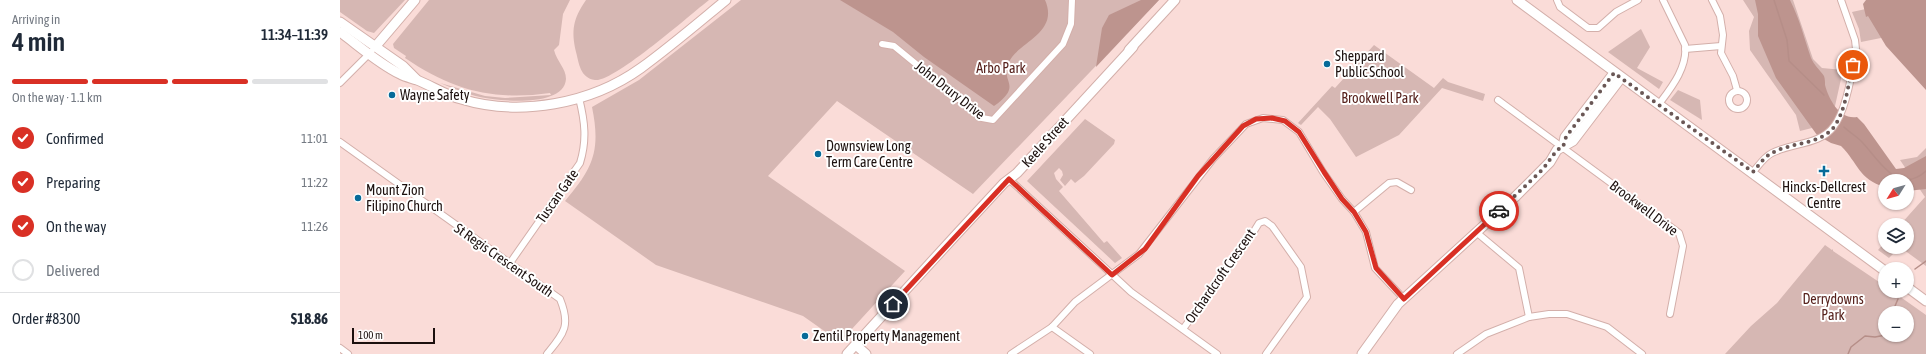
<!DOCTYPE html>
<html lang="en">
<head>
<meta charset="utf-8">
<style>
	body { margin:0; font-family:"Asap Condensed",sans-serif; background:#f6f6f7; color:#1f2937; height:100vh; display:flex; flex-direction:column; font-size:15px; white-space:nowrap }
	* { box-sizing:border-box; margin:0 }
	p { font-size:13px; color:#747a83 }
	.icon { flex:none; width:22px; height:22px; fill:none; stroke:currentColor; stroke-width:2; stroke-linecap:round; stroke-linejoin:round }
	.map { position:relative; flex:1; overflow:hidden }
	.panel { display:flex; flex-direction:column; background:#fff; width:340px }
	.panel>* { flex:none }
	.needle { width:26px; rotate:233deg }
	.controls { position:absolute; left:1538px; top:174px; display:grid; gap:8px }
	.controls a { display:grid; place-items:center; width:36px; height:36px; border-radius:50%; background:#fff; box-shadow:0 1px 3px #0004; font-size:20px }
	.scale { position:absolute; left:12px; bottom:10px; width:83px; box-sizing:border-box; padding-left:4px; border:2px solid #1c100e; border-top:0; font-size:11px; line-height:14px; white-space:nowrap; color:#1c100e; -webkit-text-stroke:3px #fff; paint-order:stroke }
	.pin { position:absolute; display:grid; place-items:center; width:34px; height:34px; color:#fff; margin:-17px; border:2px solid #fff; border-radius:50%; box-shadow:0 1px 4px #0007 }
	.courier { position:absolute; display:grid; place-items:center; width:40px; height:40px; margin:-20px; border:3px solid #d93025; border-radius:50%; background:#fff; color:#222; box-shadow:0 1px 5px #0007 }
	.head em { font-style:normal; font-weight:600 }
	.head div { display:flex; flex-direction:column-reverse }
	.head { display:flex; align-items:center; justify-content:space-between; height:68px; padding:0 12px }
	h1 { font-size:26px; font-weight:600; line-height:30px }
	.bar { display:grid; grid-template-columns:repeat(4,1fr); gap:6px 4px; align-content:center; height:48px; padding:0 12px }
	.bar i { height:5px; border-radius:3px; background:#e0e1e3 }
	.bar .active { background:#d93025 }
	.bar p { grid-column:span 4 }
	.line { display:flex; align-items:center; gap:10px; padding:0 12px; border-top:1px solid #e0e1e3 }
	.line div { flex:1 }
	ol { padding:0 12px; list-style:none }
	li { display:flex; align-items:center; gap:12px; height:44px }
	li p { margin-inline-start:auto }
	li .icon { padding:4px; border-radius:50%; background:#d93025; color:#fff; stroke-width:4 }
	li:last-child { color:#747a83 }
	li i { width:22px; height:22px; border:2px solid #e0e1e3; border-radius:50% }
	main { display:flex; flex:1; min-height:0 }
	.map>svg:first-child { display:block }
	.green { fill:#d6b7b3; fill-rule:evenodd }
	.forest { fill:#bd948e }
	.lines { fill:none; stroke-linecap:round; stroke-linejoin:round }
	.stream { stroke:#b68e88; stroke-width:1.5 }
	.street-casing { stroke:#d3afaa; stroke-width:8 }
	.secondary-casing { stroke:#d3afaa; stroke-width:11 }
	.street { stroke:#fff; stroke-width:6 }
	.secondary { stroke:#fff; stroke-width:9 }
	.done { stroke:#6a5755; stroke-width:4; stroke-dasharray:0 7.2 }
	.route { stroke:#d93025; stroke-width:5 }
	.poi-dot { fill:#076b99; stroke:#fff; stroke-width:1.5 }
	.labels { text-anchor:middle; stroke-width:4; stroke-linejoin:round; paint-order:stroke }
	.poi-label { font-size:14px; fill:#1c100e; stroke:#fff; text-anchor:start }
	.park-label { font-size:14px; fill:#57221d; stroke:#fff }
	.street-label { font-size:14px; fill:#1c100e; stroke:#fff }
</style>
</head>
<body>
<main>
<section class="panel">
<div class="head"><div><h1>4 min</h1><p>Arriving in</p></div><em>11:34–11:39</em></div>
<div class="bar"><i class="active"></i><i class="active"></i><i class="active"></i><i></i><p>On the way · 1.1 km</p></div>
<ol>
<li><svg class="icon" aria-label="check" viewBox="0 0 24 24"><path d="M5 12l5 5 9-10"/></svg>Confirmed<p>11:01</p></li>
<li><svg class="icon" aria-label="check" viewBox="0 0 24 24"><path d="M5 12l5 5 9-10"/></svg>Preparing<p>11:22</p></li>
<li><svg class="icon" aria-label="check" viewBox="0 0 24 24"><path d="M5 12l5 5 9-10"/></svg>On the way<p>11:26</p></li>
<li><i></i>Delivered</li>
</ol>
<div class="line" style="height:52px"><div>Order #8300</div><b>$18.86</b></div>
</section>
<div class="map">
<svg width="1586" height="354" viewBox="0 0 1586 354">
	<rect width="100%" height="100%" fill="#fadcd8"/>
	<g class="green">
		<polygon points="0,0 65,0 34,33 27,31 0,12"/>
		<path d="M89,0H230L223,14L219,45L214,50C217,62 226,68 226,79C224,108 158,101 140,97C126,94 113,88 100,83L145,96L165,98L211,95L210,93C153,101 112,90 65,58L66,56L54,48L53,44Z"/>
		<path d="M246,0H369C351,14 273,83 255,80C240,78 239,63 236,52C231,30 233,19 246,0Z"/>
		<path d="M401,0H819L633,194L497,101L428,176L565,271L500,342L463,316L316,265L225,201C253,168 261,151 252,107L299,80Z"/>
		<polygon points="1403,0 1453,0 1473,59 1482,68 1503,70 1493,115 1480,126 1460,131 1456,115 1410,50 1409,31 1414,17"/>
		<polygon points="1586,0 1561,34 1521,42 1519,29 1512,12 1562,1"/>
		<polygon points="1301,29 1310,47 1297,68 1323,82 1319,89 1268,52"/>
		<polygon points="1034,45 1094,88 1103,78 1108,82 1145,94 1143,101 1102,88 1059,135 1016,157 990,119 978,107 961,125 958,123 992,86 995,88"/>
		<polygon points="1338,90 1360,100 1362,120 1330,100"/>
		<polygon points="745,119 775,140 774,144 744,176 735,183 731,179 725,186 720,180 723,175 722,171 719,168 714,173 716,179 723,187 719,191 764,243 767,241 782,258 775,263 687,181"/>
		<polygon points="1586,148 1586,266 1560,247 1549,258 1538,250 1545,242 1545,247 1567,247 1567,225 1560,225 1585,197 1560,160 1577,157"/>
		<path d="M1485,245L1492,250L1493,249V251L1545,286V291H1552L1586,315V354H1385L1411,326L1437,303ZM1545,313H1567V335H1545Z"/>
	</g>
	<g class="forest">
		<path d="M500,0H705C720,34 676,42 668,64C661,83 683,85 654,106L584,57L553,32Z"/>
		<polygon points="801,0 819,0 756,67 762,28 769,15"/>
		<path d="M1415,0H1450C1460,20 1464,38 1471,58C1474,65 1480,70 1484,76C1485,79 1485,82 1485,85C1489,100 1500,120 1517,117L1524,124L1556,169L1564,168L1586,156V189L1567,191V181H1545V187C1518,179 1519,164 1501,146L1491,143L1477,135L1436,78L1418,36V14Z"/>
		<polygon points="1526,0 1586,0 1586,90 1546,46 1528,16 1526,17 1523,4"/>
	</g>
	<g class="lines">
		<g class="stream">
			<polyline points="1434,0 1447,40 1449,61 1484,95"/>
			<path d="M1504,127C1509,132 1516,136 1521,141C1538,158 1557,197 1586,171"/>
			<polyline points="1575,269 1586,261"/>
			<polyline points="1558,299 1555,306 1559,313"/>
			<polyline points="1508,354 1511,347 1525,336 1535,337 1546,335"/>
		</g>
		<defs>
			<g id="street">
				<polyline points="1217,0 1220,7 1248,28 1258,28 1276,12 1298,0"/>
				<polyline points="1372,0 1380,16 1383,35 1381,53 1393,76 1397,90"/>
				<polyline points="542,44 554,46 642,118 653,120 723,44 731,24 732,0"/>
				<polyline points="1345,49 1381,46"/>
				<polyline points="0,83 31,52"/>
				<circle cx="1398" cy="100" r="9"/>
				<polyline points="1158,100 1339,233 1343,246 1330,314"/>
				<path d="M1319,104C1331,88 1348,67 1345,45L1323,0"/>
				<path d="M0,142L220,299C231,326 224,333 207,354"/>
				<path d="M1413,172C1419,165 1424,157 1432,153C1451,143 1481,145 1494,126C1506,111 1513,69 1516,49L1515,40L1501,0"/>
				<polyline points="669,179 791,292 877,354"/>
				<polyline points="1014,212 1049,183 1057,182 1071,190"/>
				<polyline points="1136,232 1179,268 1189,317"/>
				<path d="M170,263L240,163C247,140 245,122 239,98"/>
				<polyline points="712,327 750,354"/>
				<polyline points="843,329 911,236 919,223 925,221 932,226 961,267 967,297 926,354"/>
				<polyline points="0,348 8,354"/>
				<polyline points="671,354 712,327 735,302 799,254 873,159 906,124 923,118 943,120 959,132 983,172 1002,199 1014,212 1026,232 1035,268 1064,299"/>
				<polyline points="1117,354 1146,334 1189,317 1209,314 1227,314 1267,327 1302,354"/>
			</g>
			<g id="secondary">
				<polyline points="1177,0 1545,271"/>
				<polyline points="0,22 63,66 76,79"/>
				<path d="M0,32C19,46 39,64 60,74C65,77 71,78 77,80C92,86 105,95 121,99C180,117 251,104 301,68C330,47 358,23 386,0"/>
				<polyline points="35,47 75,0"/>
				<polyline points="789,50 835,0"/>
				<polyline points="1223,147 1225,137 1274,73"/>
				<polyline points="1567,287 1586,301"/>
				<polyline points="516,345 526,354"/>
				<polyline points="507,354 615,236 664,183 677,173 793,47"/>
				<polyline points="1022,354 1058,304 1175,197 1210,162 1217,150 1233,141 1281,78"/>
			</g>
		</defs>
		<use href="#street" class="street-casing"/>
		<use href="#secondary" class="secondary-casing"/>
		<use href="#street" class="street"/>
		<use href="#secondary" class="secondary"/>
	</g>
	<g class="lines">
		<path class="done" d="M1159,211L1203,169L1217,150L1223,147L1226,137L1274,73L1413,172C1419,165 1424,157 1432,153C1451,142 1480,145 1494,127C1506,110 1508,84 1513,65"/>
		<polyline class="route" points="553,304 669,179 772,275 805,249 858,176 903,126 916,119 932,118 945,121 959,132 984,172 1002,199 1014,212 1026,232 1036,268 1064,299 1159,211"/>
	</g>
	<g class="poi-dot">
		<circle cx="987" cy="64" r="4"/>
		<circle cx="52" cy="95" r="4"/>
		<circle cx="478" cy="154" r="4"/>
		<path d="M1482 165h4v4h4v4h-4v4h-4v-4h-4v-4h4z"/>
		<circle cx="18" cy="198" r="4"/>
		<circle cx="465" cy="336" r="4"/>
	</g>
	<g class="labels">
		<g class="poi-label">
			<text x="995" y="61">Sheppard<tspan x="995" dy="16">Public School</tspan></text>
			<text x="60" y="100">Wayne Safety</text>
			<text x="486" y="151">Downsview Long<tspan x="486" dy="16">Term Care Centre</tspan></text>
			<text x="1484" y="192" text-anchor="middle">Hincks-Dellcrest<tspan x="1484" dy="16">Centre</tspan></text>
			<text x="26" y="195">Mount Zion<tspan x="26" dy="16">Filipino Church</tspan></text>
			<text x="473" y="341">Zentil Property Management</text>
		</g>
		<g class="park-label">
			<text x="661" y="73">Arbo Park</text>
			<text x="1040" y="103">Brookwell Park</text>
			<text x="1493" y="304">Derrydowns<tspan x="1493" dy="16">Park</tspan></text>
		</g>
		<g class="street-label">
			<text transform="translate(610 90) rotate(38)" y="5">John Drury Drive</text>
			<text transform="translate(705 142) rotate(-48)" y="5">Keele Street</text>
			<text transform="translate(217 196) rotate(-55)" y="5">Tuscan Gate</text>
			<text transform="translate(1304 208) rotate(37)" y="5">Brookwell Drive</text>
			<text transform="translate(164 260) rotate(35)" y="5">St Regis Crescent South</text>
			<text transform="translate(880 276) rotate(-55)" y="5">Orchardcroft Crescent</text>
		</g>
	</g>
</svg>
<div class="controls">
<a><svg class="needle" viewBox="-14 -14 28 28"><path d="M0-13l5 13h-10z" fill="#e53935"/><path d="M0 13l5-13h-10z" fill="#747a83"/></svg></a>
<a><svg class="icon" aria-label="layers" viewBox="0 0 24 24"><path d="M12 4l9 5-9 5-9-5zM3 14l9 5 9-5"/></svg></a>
<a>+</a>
<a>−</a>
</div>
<div class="scale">100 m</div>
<div class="pin" style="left:1513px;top:65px;background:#ea580c"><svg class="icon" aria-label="bag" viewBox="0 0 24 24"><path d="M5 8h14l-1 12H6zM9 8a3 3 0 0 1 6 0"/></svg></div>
<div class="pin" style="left:553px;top:304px;background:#1f2937"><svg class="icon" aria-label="home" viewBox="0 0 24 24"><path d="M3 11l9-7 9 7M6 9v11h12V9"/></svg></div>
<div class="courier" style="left:1159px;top:211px"><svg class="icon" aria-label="car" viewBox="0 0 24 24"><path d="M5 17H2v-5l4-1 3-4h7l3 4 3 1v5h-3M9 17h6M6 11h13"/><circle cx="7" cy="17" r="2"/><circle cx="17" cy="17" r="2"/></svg></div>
</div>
</main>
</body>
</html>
